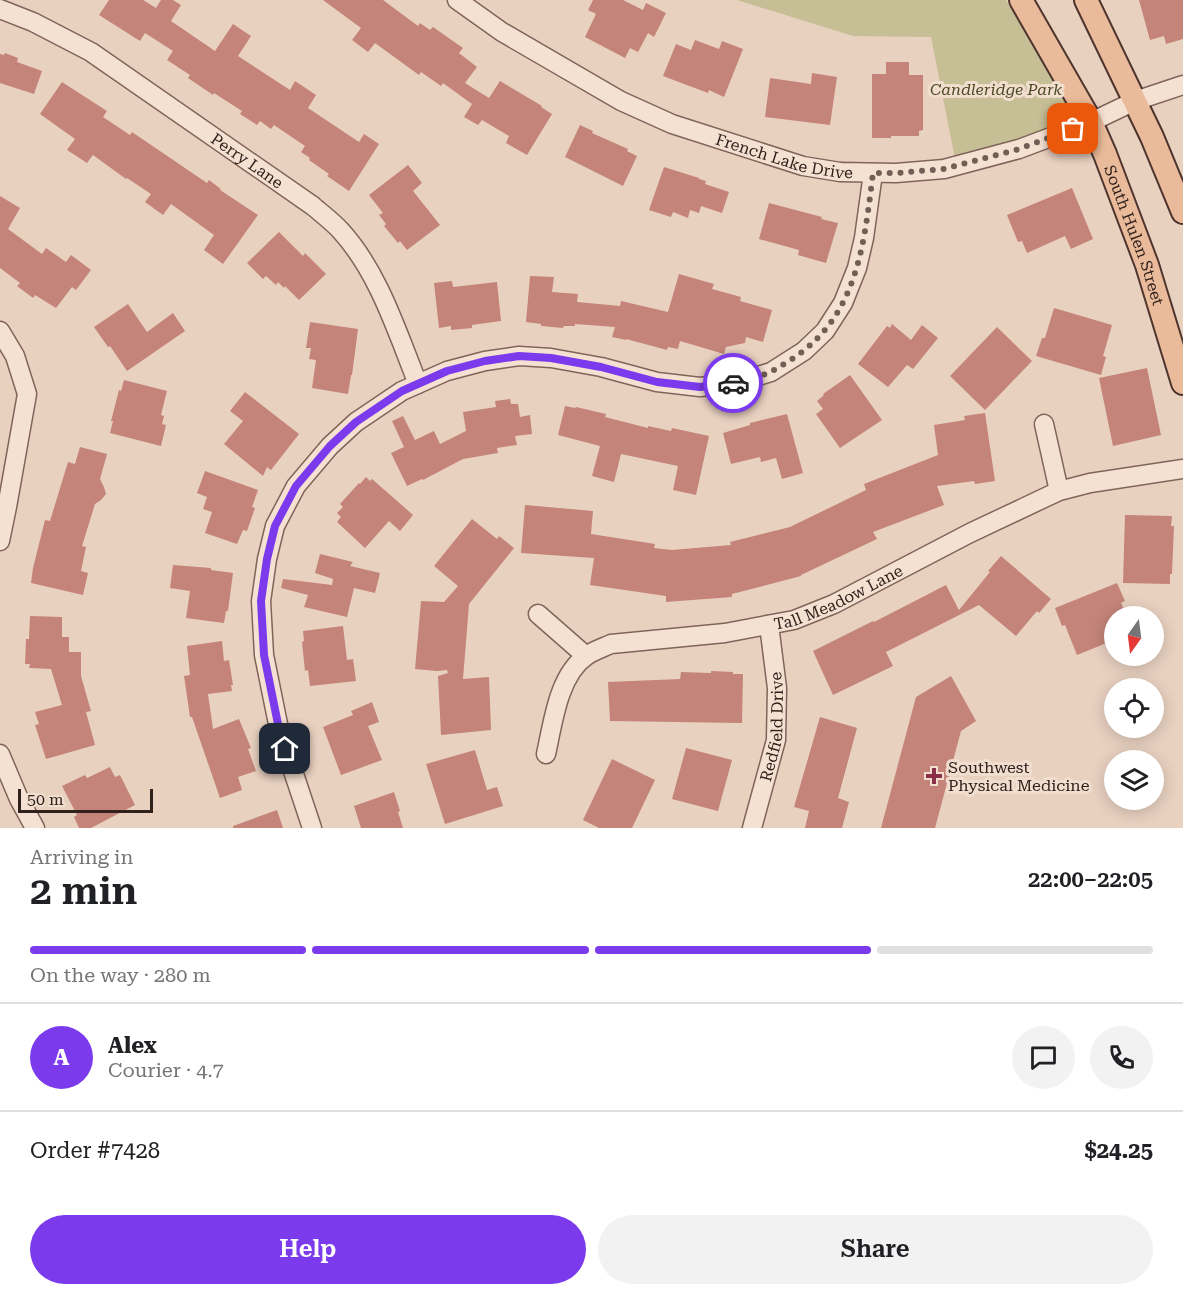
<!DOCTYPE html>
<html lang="en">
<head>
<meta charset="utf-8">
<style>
	body { margin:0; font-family:"Roboto Serif",serif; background:#f2f2f2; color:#202124; height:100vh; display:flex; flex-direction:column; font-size:22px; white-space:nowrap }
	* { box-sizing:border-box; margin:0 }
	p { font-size:20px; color:#757577 }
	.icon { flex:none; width:33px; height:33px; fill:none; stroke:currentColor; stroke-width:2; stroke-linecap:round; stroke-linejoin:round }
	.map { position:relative; height:828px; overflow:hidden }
	.side { display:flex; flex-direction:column; background:#fff; flex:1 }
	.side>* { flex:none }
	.needle { width:39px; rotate:194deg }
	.fabs { position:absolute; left:1104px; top:606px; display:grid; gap:12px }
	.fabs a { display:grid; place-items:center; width:60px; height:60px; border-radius:50%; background:#fff; box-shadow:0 3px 15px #0003; font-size:30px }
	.scale { position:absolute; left:18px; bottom:15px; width:135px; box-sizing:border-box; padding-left:6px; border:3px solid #31211d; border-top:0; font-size:16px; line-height:21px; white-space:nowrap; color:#31211d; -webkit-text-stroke:4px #f1decf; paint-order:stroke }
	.pin { position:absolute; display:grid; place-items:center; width:51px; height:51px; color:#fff; margin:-26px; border-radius:12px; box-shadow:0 3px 9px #0006 }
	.courier { position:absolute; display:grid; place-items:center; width:60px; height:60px; margin:-30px; border:4px solid #7c3aed; border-radius:50%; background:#fff; color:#222; box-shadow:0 2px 8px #0007 }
	.headline em { font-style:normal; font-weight:600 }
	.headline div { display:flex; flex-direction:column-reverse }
	.headline { display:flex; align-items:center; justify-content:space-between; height:102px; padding:0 30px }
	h1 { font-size:39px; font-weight:600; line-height:45px }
	.bar { display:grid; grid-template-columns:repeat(4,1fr); gap:9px 6px; align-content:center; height:72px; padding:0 30px }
	.bar i { height:8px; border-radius:4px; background:#e0e0e0 }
	.bar .active { background:#7c3aed }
	.bar p { grid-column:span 4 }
	.line { display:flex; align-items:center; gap:15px; padding:0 30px; border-top:2px solid #e0e0e0 }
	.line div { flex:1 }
	.round { display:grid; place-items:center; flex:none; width:63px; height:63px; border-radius:32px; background:#f2f2f2 }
	.button { display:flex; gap:12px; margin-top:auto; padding:12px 30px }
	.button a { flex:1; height:69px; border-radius:36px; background:#7c3aed; color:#fff; font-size:24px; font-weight:600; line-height:69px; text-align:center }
	.button a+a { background:#f2f2f2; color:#202124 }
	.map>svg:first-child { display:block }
	.green { fill:#c6be95 }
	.building { fill:#c48479 }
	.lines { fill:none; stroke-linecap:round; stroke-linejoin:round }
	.minor-casing { stroke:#80645a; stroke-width:21 }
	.major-casing { stroke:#4e342e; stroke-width:26 }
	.minor { stroke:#f5e1d2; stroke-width:18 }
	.major { stroke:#eabb9a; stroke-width:22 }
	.done { stroke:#715f56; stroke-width:6; stroke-dasharray:0 10.8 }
	.route { stroke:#7c3aed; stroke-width:8 }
	.poi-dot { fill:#8a2f49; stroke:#f1decf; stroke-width:2 }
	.labels { text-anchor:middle; stroke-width:6; stroke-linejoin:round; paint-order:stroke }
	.park-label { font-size:16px; font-style:italic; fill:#4c4b25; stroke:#f1decf }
	.street-label { font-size:16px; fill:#31211d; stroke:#f1decf }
	.poi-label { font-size:16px; fill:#31211d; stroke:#f1decf; text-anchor:start }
</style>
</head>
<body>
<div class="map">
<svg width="1183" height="828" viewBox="0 0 1183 828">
	<rect width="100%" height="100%" fill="#e9d1c0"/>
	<polygon class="green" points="737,0 1006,0 1070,108 1065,124 955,159 931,37 853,36"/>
	<g class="building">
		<polygon points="109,0 143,0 156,8 161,0 173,0 181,5 171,21 215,51 233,24 251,36 238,56 290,90 295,81 316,95 308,108 359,142 364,134 379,144 349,191 327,176 329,174 309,160 310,158 301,152 305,146 274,125 271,129 260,121 257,125 240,114 242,111 214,93 213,95 188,78 190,75 167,60 173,51 145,33 140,41 99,15"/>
		<polygon points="323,0 383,0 418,26 420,23 430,30 433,27 463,48 459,53 477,67 465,83 489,98 500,81 542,106 541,107 552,114 527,155 506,143 509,136 482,120 478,125 464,117 472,104 443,83 441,86 421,72 419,75 375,43 368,52 352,40 361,28"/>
		<polygon points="593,0 623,0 643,10 646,3 666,13 654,37 648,33 638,52 630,48 625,58 585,37 596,14 588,10"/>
		<polygon points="1139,0 1183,0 1183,39 1166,44 1164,36 1150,40"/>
		<polygon points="695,40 719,49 722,41 743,49 724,97 709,90 708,93 663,76 676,44 691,50"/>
		<polygon points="5,53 18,58 17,62 42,71 34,94 0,83 0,54 4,55"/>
		<polygon points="886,62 909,62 909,75 923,75 923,130 919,131 919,136 891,136 891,138 872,138 872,74 886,74"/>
		<polygon points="812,73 837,77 830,125 765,117 770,78 811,84"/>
		<polygon points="62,82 107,111 103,117 130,135 132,132 207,183 209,180 221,189 220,190 258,215 223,264 204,250 214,235 171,204 163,215 145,202 151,194 127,178 126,179 93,155 87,163 67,150 75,139 40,114"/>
		<polygon points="580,125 593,131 592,133 628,149 627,151 637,156 623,186 565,157"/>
		<polygon points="408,165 422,183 413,191 440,225 407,250 400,241 398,243 384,226 386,224 379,215 383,213 369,195"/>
		<polygon points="664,167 699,178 699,179 706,181 705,184 729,192 722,213 701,206 699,213 690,210 688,218 673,212 671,217 649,210"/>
		<polygon points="1072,188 1093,239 1071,249 1065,236 1027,253 1022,241 1018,242 1007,215"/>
		<polygon points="0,196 20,208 8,229 42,254 46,248 66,262 71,255 91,270 76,290 72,287 56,308 35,295 33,298 17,286 20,283 0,268"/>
		<polygon points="769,203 822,217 821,219 838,223 826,263 798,255 799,250 759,239"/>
		<polygon points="279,232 303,256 305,253 326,274 299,300 285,286 284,288 278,282 276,285 266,276 263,279 247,263"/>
		<polygon points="679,274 714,284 712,289 741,297 740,301 772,310 763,342 746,337 745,343 726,347 724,354 680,341 678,349 668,347 667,350 626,339 626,340 612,337 615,327 575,324 575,326 564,326 563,328 541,326 541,324 526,322 530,276 554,277 552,292 578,294 577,302 620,306 621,301 668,312"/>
		<polygon points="452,281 453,287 497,282 501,321 472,325 472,328 451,330 451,326 439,328 434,283"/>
		<polygon points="128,304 147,332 173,313 185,331 127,371 110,346 108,347 94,327"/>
		<polygon points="1054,308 1112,325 1103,356 1106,357 1101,375 1036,356 1042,338 1045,338"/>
		<polygon points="310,322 358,329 352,375 351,375 348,394 312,388 316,360 309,359 311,348 306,348"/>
		<polygon points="892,324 911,340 922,325 938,338 913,369 907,365 888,387 858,364 887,326 890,328"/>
		<polygon points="997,327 1032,361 985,410 950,376"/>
		<polygon points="1147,368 1161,435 1113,446 1099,378"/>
		<polygon points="850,375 882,420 840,448 816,414 823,409 817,401 824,395 823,394"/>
		<polygon points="124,380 167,391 161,415 164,416 162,424 166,425 161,446 110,433 113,421 111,421 119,390 121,391"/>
		<polygon points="245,392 299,434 271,470 267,467 263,476 224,444 243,421 230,411"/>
		<polygon points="510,399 511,404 518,404 520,417 530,415 532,434 515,436 517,445 497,448 498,453 463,459 423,480 422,479 407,486 391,453 404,447 392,421 403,416 415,440 434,431 440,444 466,431 463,412 496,407 495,401"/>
		<polygon points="565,406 575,408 576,407 606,414 605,417 648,428 648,426 671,431 672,428 709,436 696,495 673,490 678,466 621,454 614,482 592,476 600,446 558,435"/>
		<polygon points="985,413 995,481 975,484 974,481 937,486 944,505 873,532 877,539 801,575 801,576 732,594 732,597 666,602 666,596 590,585 594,558 521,553 525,505 593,511 591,534 655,544 654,548 672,550 731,545 730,542 790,527 866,490 864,484 938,455 934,425 965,420 964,416"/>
		<polygon points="787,414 803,473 782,479 776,458 761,462 760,457 731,464 723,433 750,425 750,423"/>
		<polygon points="80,447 107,454 100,479 104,487 106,494 101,500 95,504 82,546 86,547 81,571 88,573 83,595 31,583 33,568 45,520 50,521 68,462 75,464"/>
		<polygon points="205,471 258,490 252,507 255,508 247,531 243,530 237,544 205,533 212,512 203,509 207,497 197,493"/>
		<polygon points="366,477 370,481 372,479 413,515 400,531 389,521 365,548 337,522 341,517 337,513 343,507 340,504 359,483 360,484"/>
		<polygon points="1125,515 1172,516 1171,526 1174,526 1172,574 1170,574 1170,584 1123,583"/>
		<polygon points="472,519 497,539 499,536 514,548 469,604 463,679 489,677 491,730 441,735 438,676 448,673 447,670 437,671 415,669 421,601 444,602 458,586 434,566"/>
		<polygon points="320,554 353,562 350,566 380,573 375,593 354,588 347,617 304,607 308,595 281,588 283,579 332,585 333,579 315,573"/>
		<polygon points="1001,556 1051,599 1039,613 1037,611 1016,636 979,605 886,652 893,666 833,695 813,651 873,621 874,622 946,585 959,610 990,572 988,571"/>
		<polygon points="173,565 211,568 211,570 233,573 228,611 226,611 224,623 186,618 190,591 170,588"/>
		<polygon points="1117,583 1125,601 1121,603 1127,616 1114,616 1114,640 1077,655 1065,625 1062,626 1055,608"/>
		<polygon points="30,616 62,617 62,637 69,637 69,652 81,652 81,676 91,711 86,712 95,745 46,759 35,725 39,724 35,712 62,705 51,669 29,668 30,664 25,664 26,639 29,639"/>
		<polygon points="343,626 347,660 353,659 356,681 310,686 308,670 305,671 302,642 304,641 303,631"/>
		<polygon points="222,641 224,661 229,660 233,685 231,685 232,691 208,694 213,729 239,719 251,748 248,749 256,771 238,777 242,790 220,798 192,717 190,717 184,676 190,675 187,646"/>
		<polygon points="711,671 733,672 733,674 743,674 742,723 610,721 608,682 680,679 681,672 711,673"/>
		<polygon points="951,676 976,721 961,731 935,828 881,828 916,697"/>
		<polygon points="372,702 379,722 368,726 382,760 341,775 323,727 353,715 351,711"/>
		<polygon points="820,717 857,728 838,798 849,802 842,828 805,828 809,811 794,807"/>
		<polygon points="686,748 732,760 718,811 672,799"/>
		<polygon points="475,750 487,790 497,787 503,806 445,824 426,764"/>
		<polygon points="612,759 655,780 632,828 599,828 583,820"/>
		<polygon points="110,767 115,777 120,775 135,805 91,828 79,828 74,817 77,815 62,786 85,775 87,778"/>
		<polygon points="394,792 400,811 398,812 403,828 361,828 354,806"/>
		<polygon points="277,810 283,828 233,828 233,826"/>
	</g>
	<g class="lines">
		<defs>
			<g id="minor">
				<path id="s1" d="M457,0L502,32L621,101L672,124L803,166L840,172L896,173L944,169L1019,149L1091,122L1135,101L1183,85"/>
				<path id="s2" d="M0,9L33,22L91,52L313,206C322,214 333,222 341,231C379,273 397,332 418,384"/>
				<polyline points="0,331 15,356 27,394 7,507 0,541"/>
				<polyline points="1044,424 1059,491"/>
				<polyline points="538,614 586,656"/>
				<polyline points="0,754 19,799 35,828"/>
				<path id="s3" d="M546,754C553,723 558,676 586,656C593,651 602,648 611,644L725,633L794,620L834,604L970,533L1059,491L1090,483L1183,469"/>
				<polyline points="312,828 279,729 264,655 261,601 267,559 275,526 296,486 330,446 356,422 402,391 447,371 485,361 519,356 551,358 601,367 657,382 700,387 736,383 771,372 804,351 825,331 843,303 857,268 864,238 873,173"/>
				<path id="s4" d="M752,828L776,740L777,688L769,625"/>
			</g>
			<g id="major">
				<path id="s5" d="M1021,0L1091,122L1105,154L1147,265L1183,383"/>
				<polyline points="1086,0 1152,137 1183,212"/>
			</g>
		</defs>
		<use href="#minor" class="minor-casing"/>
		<use href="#major" class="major-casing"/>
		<use href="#minor" class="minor"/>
		<use href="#major" class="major"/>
	</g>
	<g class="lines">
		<path class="done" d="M733,383C745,381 761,377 772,371C779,368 785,363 792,359C858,316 864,244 873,173H896L944,169L1019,149L1073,129"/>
		<polyline class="route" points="285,749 279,729 264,655 261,601 267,559 275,526 296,486 330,446 356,422 402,391 447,371 485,361 519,356 551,358 601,367 657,382 700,387 733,383"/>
	</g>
	<path class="poi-dot" d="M931 767h6v6h6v6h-6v6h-6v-6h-6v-6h6z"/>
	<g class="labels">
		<g class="park-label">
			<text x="996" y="95">Candleridge Park</text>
		</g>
		<g class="street-label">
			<text dy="6" stroke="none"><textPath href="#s1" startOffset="366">French Lake Drive</textPath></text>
			<text dy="6" stroke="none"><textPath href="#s2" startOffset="291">Perry Lane</textPath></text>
			<text dy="6" stroke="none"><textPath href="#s5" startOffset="262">South Hulen Street</textPath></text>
			<text dy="6" stroke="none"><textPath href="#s3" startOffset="370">Tall Meadow Lane</textPath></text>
			<text dy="6" stroke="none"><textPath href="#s4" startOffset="104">Redfield Drive</textPath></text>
		</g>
		<g class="poi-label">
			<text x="948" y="773">Southwest<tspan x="948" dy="18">Physical Medicine</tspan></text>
		</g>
	</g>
</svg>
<div class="fabs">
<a><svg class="needle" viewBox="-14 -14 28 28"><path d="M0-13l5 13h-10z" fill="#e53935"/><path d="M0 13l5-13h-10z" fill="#757577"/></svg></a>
<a><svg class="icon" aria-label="locate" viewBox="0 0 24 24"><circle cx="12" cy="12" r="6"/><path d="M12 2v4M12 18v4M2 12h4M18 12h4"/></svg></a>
<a><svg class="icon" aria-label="layers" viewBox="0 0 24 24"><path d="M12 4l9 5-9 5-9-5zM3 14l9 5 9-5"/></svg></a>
</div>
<div class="scale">50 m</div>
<div class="pin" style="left:1073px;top:129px;background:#ea580c"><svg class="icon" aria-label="bag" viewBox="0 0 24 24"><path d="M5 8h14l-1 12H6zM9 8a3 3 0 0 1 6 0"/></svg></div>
<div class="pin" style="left:285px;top:749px;background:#1f2937"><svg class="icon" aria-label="home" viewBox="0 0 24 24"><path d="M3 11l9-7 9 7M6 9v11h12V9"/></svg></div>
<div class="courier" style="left:733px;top:383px"><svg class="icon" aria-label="car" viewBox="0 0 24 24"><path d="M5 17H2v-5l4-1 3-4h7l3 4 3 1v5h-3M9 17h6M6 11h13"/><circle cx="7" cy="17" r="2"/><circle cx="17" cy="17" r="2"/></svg></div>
</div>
<section class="side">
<div class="headline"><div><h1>2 min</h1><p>Arriving in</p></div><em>22:00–22:05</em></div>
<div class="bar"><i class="active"></i><i class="active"></i><i class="active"></i><i></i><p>On the way · 280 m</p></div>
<div class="line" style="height:108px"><b class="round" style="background:#7c3aed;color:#fff">A</b><div><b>Alex</b><p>Courier · 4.7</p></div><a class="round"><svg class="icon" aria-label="chat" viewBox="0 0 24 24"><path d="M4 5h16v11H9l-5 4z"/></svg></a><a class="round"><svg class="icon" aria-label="phone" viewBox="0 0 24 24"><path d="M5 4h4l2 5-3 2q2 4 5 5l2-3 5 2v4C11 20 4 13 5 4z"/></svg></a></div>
<div class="line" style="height:78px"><div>Order #7428</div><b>$24.25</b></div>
<div class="button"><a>Help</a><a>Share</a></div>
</section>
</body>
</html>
